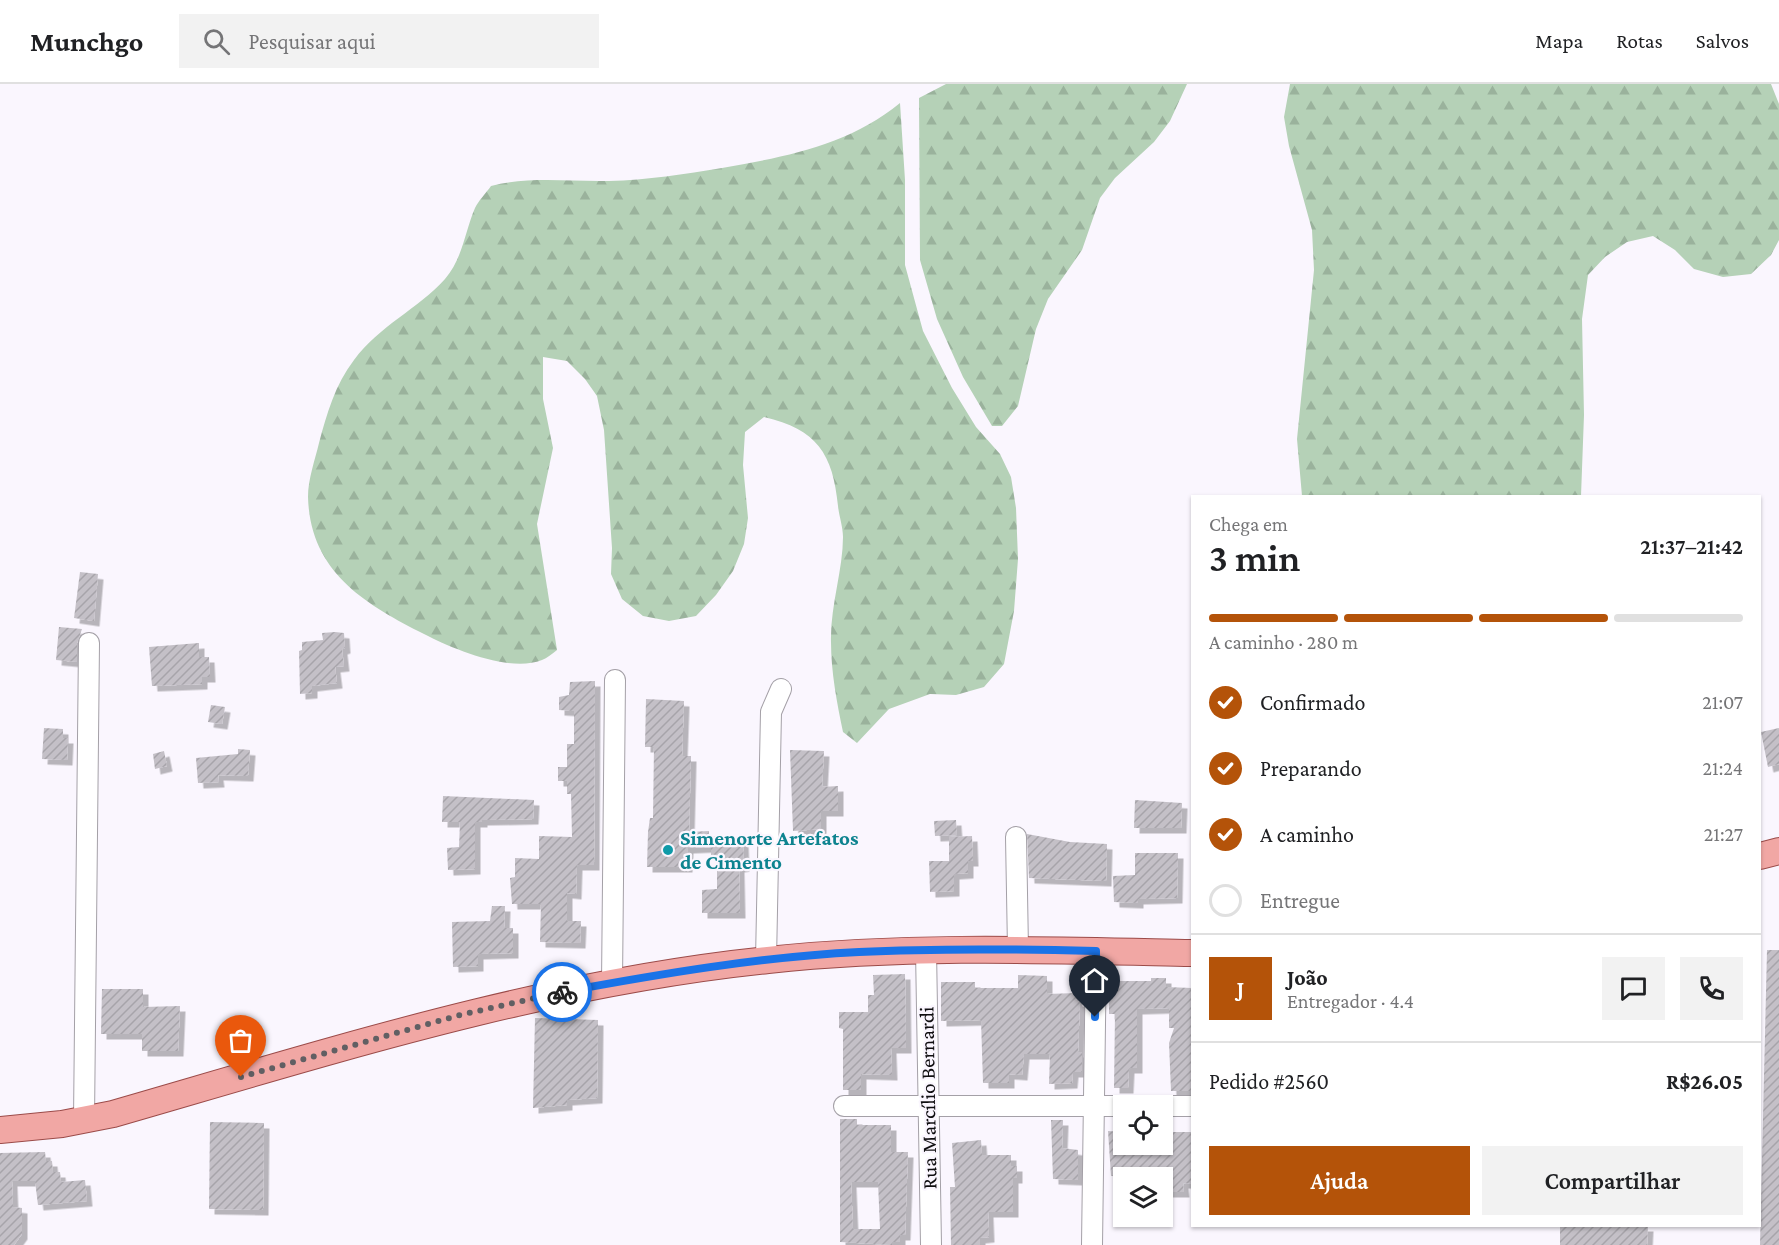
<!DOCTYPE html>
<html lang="pt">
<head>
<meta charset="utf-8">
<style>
	body { margin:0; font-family:"Crimson Pro",serif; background:#f2f2f2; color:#202124; height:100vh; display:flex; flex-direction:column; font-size:22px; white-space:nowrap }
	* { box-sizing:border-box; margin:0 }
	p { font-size:20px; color:#757577 }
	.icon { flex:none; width:33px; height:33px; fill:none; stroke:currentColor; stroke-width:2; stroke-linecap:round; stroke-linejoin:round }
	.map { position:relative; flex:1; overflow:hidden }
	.side { position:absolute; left:1191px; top:411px; width:570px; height:732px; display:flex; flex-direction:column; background:#fff; border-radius:0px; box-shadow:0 2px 4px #0004 }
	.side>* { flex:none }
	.tools { position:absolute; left:1113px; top:1011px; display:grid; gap:12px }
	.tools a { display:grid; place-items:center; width:60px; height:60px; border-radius:0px; background:#fff; box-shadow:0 2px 4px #0004; font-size:30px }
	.pin { position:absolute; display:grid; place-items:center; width:51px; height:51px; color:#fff; margin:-62px -26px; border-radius:50% 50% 50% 0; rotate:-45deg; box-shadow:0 0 6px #0007 }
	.pin .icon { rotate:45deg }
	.courier { position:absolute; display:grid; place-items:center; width:60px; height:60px; margin:-30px; border:4px solid #1a73e8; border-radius:50%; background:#fff; color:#222; box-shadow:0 2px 8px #0007 }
	.head em { font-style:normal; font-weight:600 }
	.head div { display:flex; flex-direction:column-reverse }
	.head { display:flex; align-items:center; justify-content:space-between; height:102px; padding:0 18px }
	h1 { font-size:39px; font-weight:600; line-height:45px }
	.bar { display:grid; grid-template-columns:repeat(4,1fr); gap:9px 6px; align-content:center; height:72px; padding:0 18px }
	.bar i { height:8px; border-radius:4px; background:#e0e0e0 }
	.bar .active { background:#b45309 }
	.bar p { grid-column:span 4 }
	.line { display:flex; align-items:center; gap:15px; padding:0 18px; border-top:2px solid #e0e0e0 }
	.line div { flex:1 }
	.round { display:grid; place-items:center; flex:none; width:63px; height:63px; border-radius:0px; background:#f2f2f2 }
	ol { padding:0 18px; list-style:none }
	li { display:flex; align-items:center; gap:18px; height:66px }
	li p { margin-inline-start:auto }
	li .icon { padding:6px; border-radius:50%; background:#b45309; color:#fff; stroke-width:4 }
	li:last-child { color:#757577 }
	li i { width:33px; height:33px; border:3px solid #e0e0e0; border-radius:50% }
	.primary-button { display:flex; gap:12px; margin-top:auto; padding:12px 18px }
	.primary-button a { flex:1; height:69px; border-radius:0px; background:#b45309; color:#fff; font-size:24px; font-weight:600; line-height:69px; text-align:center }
	.primary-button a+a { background:#f2f2f2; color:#202124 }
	header { display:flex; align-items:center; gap:36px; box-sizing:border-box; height:84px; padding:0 30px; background:#fff; border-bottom:2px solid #e0e0e0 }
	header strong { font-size:28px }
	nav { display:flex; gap:33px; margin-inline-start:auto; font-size:21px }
	.search { width:420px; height:54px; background:#f2f2f2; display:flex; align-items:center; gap:15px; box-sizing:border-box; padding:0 21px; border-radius:0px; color:#757577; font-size:22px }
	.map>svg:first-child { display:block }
	.forest { fill:url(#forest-firs) }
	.building { fill:url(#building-hatch); fill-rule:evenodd; filter:url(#shadow) }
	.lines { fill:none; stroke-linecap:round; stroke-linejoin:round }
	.minor-casing { stroke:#a4a0a7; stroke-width:22 }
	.major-casing { stroke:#9b4b49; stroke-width:28 }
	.minor { stroke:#fff; stroke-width:20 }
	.major { stroke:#f1a7a4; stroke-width:26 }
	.done { stroke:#615f63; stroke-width:6; stroke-dasharray:0 10.8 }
	.route { stroke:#1a73e8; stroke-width:8 }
	.culture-dot { fill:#0f9aa8; stroke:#faf6fe; stroke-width:2 }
	.labels { text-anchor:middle; stroke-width:4.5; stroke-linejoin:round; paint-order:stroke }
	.culture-label { font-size:21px; font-weight:bold; fill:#0d838f; stroke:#faf6fe; text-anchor:start }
	.street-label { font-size:21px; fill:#0f0e10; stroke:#faf6fe }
</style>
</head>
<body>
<header>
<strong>Munchgo</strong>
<div class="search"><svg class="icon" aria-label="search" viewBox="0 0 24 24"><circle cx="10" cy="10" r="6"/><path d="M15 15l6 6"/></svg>Pesquisar aqui</div>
<nav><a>Mapa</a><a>Rotas</a><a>Salvos</a></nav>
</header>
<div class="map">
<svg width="1779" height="1161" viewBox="0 0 1779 1161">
	<defs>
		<pattern id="forest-firs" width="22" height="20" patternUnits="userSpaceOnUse" patternTransform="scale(1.5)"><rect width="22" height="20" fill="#b5d1b7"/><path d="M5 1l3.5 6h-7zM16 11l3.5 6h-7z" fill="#9ab29c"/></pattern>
		<pattern id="building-hatch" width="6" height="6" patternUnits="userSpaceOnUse" patternTransform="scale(1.5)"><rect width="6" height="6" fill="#c4c0c7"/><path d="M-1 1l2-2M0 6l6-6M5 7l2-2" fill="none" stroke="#a7a4aa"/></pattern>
		<filter id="shadow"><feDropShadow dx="5.5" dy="5.5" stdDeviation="0" flood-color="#0004"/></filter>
	</defs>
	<rect width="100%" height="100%" fill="#faf6fe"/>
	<g class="forest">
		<polygon points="946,0 1187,0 1170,37 1154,58 1115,94 1100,114 1082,166 1048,215 1036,245 1018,322 1002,342 992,342 963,293 937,235 920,176 919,14"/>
		<polygon points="1290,0 1771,0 1779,20 1779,156 1771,171 1751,190 1723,193 1694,185 1675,166 1653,152 1627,158 1605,173 1588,191 1582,235 1584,331 1581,412 1302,412 1297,355 1314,186 1312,146 1289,62 1284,33"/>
		<path d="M900,19L905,96V181L923,247L952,304L976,343L1000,370L1011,393L1016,424L1018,475L1014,527L1004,580L984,603L956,611L930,610L889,625L857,659L843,648C837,619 831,588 831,558C830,523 843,486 843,453C843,443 839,432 838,422C833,370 817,345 764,333L745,348L743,381L748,434L744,460L733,487L716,511L696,532L669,537L643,532L622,515L611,490L612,464L604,346L597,312L585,295L567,277L543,273V315L553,364L537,440L557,566C552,570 547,574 542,576C510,589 453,565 424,550C365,520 310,488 308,413C308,395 315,376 319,359C327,329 335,301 354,276C379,242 418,225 445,195C463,174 465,147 475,124C479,116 486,109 491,102C530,92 570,98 609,97C647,96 685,90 722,84C785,73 849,61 900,19Z"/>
	</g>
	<g class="building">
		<polygon points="80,488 98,490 94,537 74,534"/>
		<polygon points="59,543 82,545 77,559 77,578 56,576"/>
		<polygon points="335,548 344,549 345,564 342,565 344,582 335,583 337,599 312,602 312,609 300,610 299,567 302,566 302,558 323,556 322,549"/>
		<polygon points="199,559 199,573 209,573 210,593 202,593 202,600 152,602 149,563"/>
		<polygon points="595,597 594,781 577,781 576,810 567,809 567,837 581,837 580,859 540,858 541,820 512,820 510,794 515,793 515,774 539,775 539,752 572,753 571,710 567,710 567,697 558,697 558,683 567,683 567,660 574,660 574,627 559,626 559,613 569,611 570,598"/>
		<polygon points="646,615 684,617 682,672 691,672 689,748 709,747 709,752 743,752 744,782 739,783 740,829 702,829 702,806 717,805 717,773 711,773 711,763 688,764 687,783 647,783 648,748 650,734 653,734 654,663 645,663"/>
		<polygon points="211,621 225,623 222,640 208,638"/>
		<polygon points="44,644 63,645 63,654 68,654 67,676 42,675"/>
		<polygon points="1779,644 1779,680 1768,683 1761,648"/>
		<polygon points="238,665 250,666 248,692 218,691 219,698 198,699 196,674 238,670"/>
		<polygon points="790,666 824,667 822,703 838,702 838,727 821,727 821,745 793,747"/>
		<polygon points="164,667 167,682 155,685 153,670"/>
		<polygon points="443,712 534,716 533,735 482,736 482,738 475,738 475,785 448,786 447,764 459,763 460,738 442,738"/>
		<polygon points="1135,716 1182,719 1181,744 1134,744"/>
		<polygon points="956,736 957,751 935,752 934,737"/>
		<polygon points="1027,750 1070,758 1107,760 1106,797 1029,794"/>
		<polygon points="972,752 973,777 968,777 968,789 954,790 954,807 930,808 929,777 949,777 949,753"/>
		<polygon points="1135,769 1178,769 1177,814 1138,815 1138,819 1114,818 1113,792 1135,791"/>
		<polygon points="492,822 505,822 504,844 513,844 513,869 478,870 478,882 453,883 452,838 490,837"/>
		<polygon points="1767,866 1779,866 1779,1161 1760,1161"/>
		<polygon points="905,890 906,964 891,964 892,991 861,990 861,1006 843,1006 843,945 839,944 839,928 868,928 868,911 874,911 873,891"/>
		<polygon points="1018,891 1047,892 1047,910 1077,909 1077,917 1080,917 1078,968 1082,968 1082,988 1073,988 1072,999 1049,1000 1050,970 1024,970 1022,991 1009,990 1009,999 983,999 981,936 941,937 941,898 975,898 975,904 1018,904"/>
		<polygon points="1151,894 1166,894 1166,903 1192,904 1191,1007 1171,1007 1169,959 1174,944 1169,944 1169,924 1137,925 1137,984 1129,984 1128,1004 1114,1004 1115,930 1109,930 1109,897 1151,897"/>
		<polygon points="102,905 143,905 143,923 180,922 178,967 142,967 142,950 101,950"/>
		<polygon points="535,934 598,936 597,1014 567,1016 567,1021 533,1024"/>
		<path d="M840,1035H857V1041H891V1068H908L905,1151H900V1158H892V1161L840,1158ZM851,1098H878L880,1145H853Z"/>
		<polygon points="1051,1036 1063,1036 1062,1064 1078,1066 1078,1096 1053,1095"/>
		<polygon points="210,1038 264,1039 263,1126 209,1125"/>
		<polygon points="1108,1047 1124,1048 1124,1060 1162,1060 1162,1058 1172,1058 1172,1048 1192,1048 1192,1100 1183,1099 1184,1108 1163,1108 1162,1094 1111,1092"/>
		<polygon points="981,1056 982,1071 1011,1071 1011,1082 1017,1082 1017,1094 1013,1094 1013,1128 988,1128 989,1153 980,1154 980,1161 951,1161 950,1103 955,1103 952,1059"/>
		<polygon points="45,1068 46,1077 52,1077 53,1088 60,1088 61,1098 85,1096 87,1117 38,1121 35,1097 12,1097 13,1123 22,1124 22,1150 14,1161 0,1161 0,1069"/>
		<polygon points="1560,1142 1648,1142 1647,1161 1560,1161"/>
	</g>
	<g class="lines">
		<defs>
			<g id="minor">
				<polyline points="1016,753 1018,865"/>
				<polyline points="926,866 931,1161"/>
				<polyline points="766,876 771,628 781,605"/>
				<polyline points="612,899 615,596"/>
				<polyline points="844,1022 1124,1022"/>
				<polyline points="1162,1022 1192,1022"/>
				<polyline points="84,1036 89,559"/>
				<polyline points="1092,1161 1096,866"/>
			</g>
			<g id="major">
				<polyline points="1760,772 1779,767"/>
				<path d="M0,1046L62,1040L113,1030C328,968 543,899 768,876C909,861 1051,866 1192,869"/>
			</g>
		</defs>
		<use href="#minor" class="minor-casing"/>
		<use href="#major" class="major-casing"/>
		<use href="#minor" class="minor"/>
		<use href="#major" class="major"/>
	</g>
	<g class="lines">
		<polyline class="done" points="241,993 460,931 562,908"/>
		<path class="route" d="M562,908C660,890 759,873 859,868C938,864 1017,865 1096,867L1095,933"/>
	</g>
	<circle class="culture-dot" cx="668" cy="766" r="6"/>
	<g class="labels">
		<g class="culture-label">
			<text x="680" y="761">Simenorte Artefatos<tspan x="680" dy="24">de Cimento</tspan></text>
		</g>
		<g class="street-label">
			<text transform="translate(928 1014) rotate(-91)" y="7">Rua Marcílio Bernardi</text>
		</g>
	</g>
</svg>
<div class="tools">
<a><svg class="icon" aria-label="locate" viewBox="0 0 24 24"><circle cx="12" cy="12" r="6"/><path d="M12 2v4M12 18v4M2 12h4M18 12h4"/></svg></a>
<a><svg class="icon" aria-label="layers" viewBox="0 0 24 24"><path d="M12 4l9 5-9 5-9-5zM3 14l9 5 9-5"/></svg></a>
</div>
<div class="pin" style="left:241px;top:993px;background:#ea580c"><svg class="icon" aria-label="bag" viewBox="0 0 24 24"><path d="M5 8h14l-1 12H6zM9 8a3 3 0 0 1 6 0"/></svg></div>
<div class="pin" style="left:1095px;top:933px;background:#1f2937"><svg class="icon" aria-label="home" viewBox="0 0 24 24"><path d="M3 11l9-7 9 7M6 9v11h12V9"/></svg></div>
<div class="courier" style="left:562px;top:908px"><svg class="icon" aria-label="bike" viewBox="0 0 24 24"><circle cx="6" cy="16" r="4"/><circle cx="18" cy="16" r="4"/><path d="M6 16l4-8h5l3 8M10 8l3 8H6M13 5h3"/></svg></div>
<section class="side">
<div class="head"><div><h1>3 min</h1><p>Chega em</p></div><em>21:37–21:42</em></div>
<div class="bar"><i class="active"></i><i class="active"></i><i class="active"></i><i></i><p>A caminho · 280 m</p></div>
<ol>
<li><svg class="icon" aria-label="check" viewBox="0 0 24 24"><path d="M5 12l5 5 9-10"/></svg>Confirmado<p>21:07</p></li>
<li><svg class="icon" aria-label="check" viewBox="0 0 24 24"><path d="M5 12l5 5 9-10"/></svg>Preparando<p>21:24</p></li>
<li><svg class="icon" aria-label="check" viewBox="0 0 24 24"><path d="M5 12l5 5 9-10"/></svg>A caminho<p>21:27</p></li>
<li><i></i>Entregue</li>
</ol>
<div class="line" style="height:108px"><b class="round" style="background:#b45309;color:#fff">J</b><div><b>João</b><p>Entregador · 4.4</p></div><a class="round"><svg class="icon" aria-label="chat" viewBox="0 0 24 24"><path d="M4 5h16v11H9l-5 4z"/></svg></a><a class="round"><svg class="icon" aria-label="phone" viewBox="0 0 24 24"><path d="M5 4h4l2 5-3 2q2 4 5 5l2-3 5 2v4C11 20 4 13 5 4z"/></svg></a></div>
<div class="line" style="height:78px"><div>Pedido #2560</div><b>R$26.05</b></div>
<div class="primary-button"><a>Ajuda</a><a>Compartilhar</a></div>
</section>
</div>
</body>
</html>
